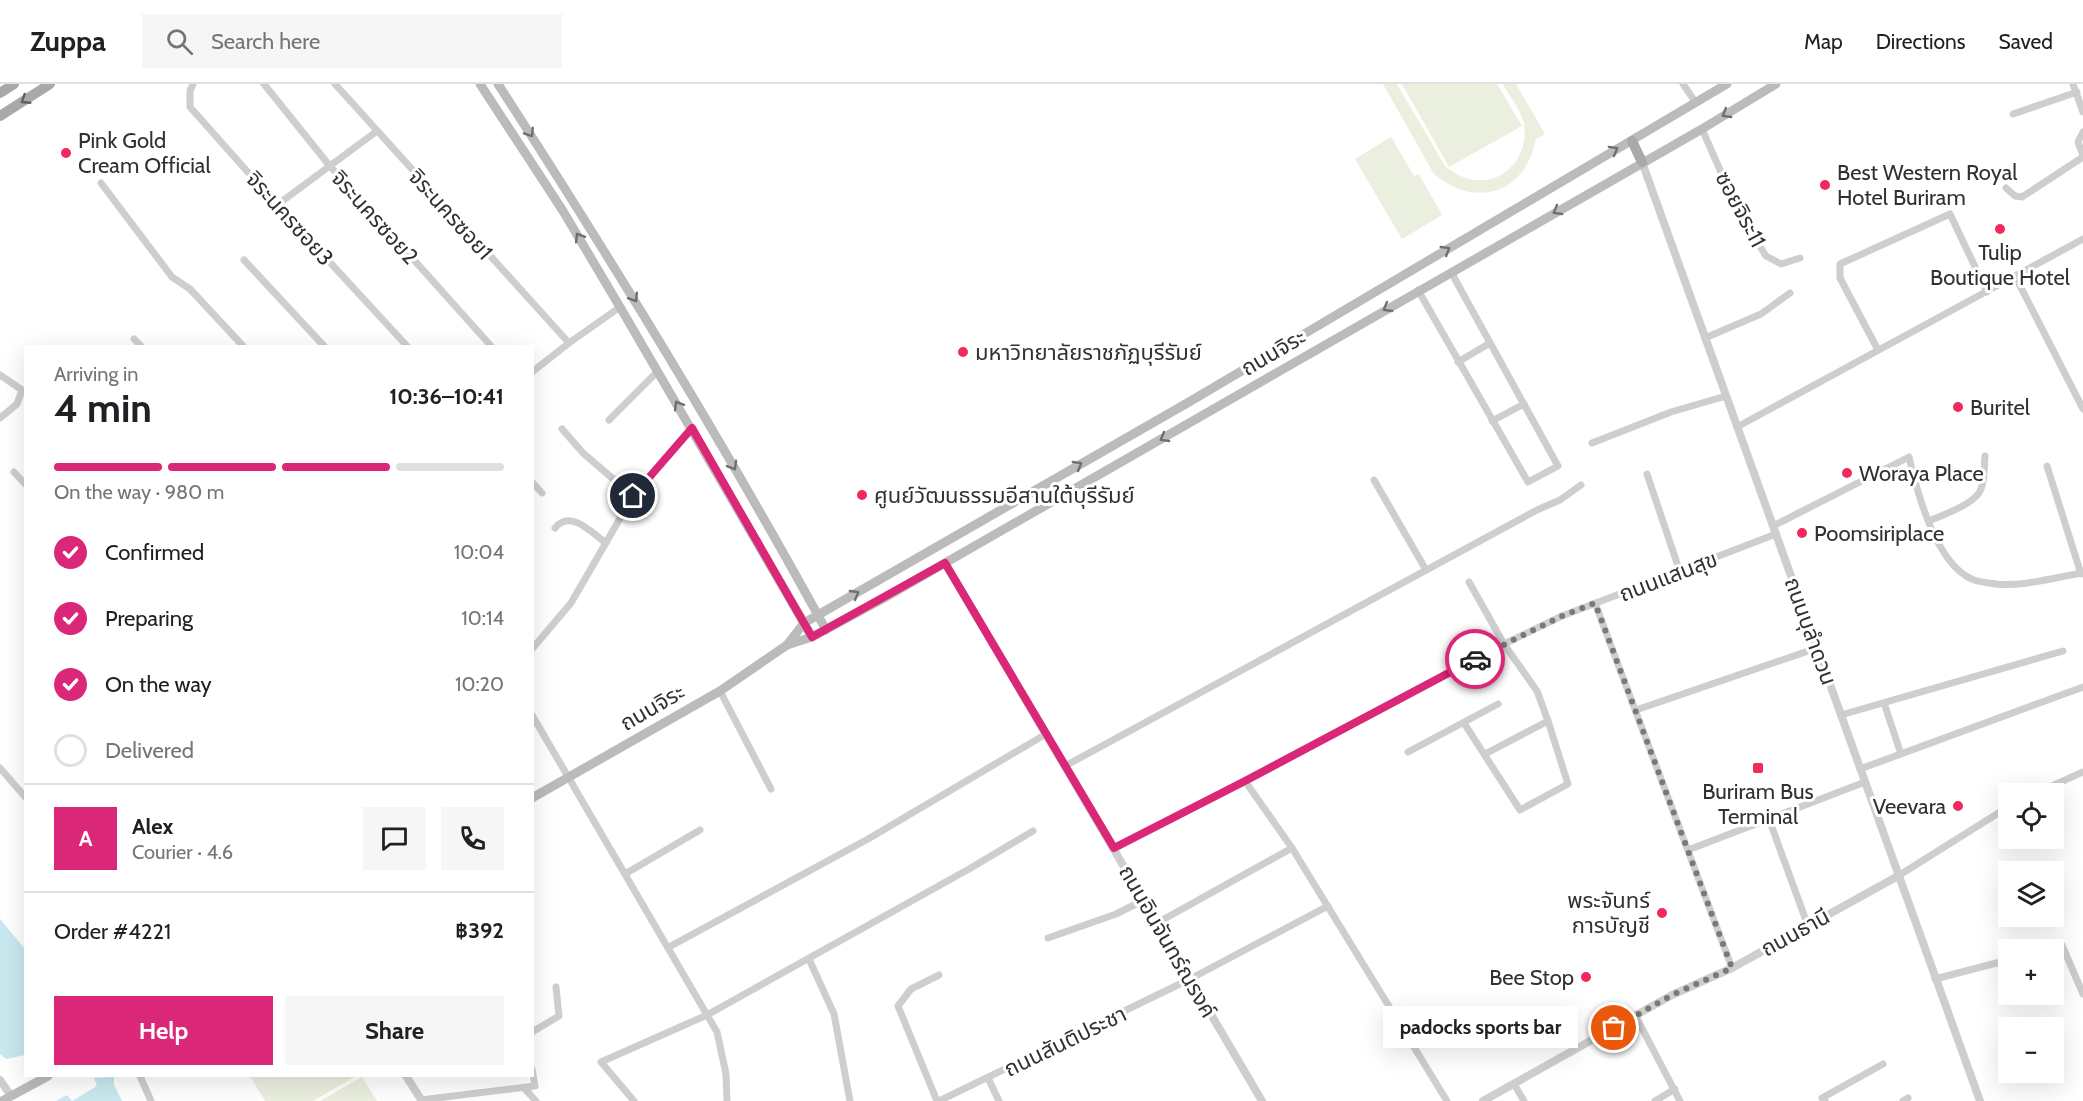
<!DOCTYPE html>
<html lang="en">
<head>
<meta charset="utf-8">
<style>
	body { margin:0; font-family:Cabin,"Noto Sans Thai",sans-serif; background:#f6f6f6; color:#202124; height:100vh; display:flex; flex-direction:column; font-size:22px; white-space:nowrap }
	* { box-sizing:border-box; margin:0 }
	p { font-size:20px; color:#757577 }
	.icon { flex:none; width:33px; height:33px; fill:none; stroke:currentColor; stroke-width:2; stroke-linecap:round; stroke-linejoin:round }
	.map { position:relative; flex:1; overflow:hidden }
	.details { position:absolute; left:24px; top:261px; width:510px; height:732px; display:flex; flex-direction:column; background:#fff; border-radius:0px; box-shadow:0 6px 24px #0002 }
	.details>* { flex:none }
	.tools { position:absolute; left:1998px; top:699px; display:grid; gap:12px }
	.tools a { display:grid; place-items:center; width:66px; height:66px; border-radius:0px; background:#fff; box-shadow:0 6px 24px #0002; font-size:30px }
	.pin { position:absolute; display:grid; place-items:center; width:51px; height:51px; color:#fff; margin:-26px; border:3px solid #fff; border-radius:50%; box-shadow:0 2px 6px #0007 }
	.courier { position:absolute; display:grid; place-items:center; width:60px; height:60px; margin:-30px; border:4px solid #db2777; border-radius:50%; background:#fff; color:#222; box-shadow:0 2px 8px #0007 }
	.bubble { position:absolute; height:42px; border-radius:0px; background:#fff; box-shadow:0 6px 24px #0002; font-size:20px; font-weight:800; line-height:42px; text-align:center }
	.summary em { font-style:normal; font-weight:800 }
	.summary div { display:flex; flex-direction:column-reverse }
	.summary { display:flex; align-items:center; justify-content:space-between; height:102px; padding:0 30px }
	h1 { font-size:39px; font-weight:800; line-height:45px }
	.bar { display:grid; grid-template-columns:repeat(4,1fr); gap:9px 6px; align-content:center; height:72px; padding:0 30px }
	.bar i { height:8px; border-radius:4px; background:#e0e0e0 }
	.bar .on { background:#db2777 }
	.bar p { grid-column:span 4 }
	.line { display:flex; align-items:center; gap:15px; padding:0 30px; border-top:2px solid #e0e0e0 }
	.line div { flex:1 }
	.round { display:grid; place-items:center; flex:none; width:63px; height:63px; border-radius:0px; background:#f6f6f6 }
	ol { padding:0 30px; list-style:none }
	li { display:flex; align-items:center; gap:18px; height:66px }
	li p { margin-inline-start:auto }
	li .icon { padding:6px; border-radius:50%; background:#db2777; color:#fff; stroke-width:4 }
	li:last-child { color:#757577 }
	li i { width:33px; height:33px; border:3px solid #e0e0e0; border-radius:50% }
	.primary-button { display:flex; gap:12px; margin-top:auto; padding:12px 30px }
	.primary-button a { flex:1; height:69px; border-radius:0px; background:#db2777; color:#fff; font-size:24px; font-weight:800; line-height:69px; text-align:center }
	.primary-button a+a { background:#f6f6f6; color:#202124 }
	header { display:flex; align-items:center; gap:36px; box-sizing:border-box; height:84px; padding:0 30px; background:#fff; border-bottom:2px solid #e0e0e0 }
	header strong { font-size:28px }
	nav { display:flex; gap:33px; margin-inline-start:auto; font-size:21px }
	.search { width:420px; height:54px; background:#f6f6f6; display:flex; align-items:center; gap:15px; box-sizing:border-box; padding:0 21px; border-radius:0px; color:#757577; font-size:22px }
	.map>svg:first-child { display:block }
	.green { fill:#eaefdf }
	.water { fill:#cae8ef }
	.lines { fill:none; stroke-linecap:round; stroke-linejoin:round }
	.minor { stroke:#cecece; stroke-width:7 }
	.tertiary { stroke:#cecece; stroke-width:8 }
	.secondary { stroke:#bbb; stroke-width:9 }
	.primary { stroke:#a9a9a9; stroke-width:10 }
	.oneway { stroke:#616161 }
	.oneway2 { stroke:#6f6f6f }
	.done { stroke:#797979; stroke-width:6; stroke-dasharray:0 10.8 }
	.route { stroke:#db2777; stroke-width:8 }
	.poi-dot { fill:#f2295c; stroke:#fff; stroke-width:2 }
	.labels { text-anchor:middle; stroke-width:6; stroke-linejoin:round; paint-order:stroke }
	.poi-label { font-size:22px; fill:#313131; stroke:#fff; text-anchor:start }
	.street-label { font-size:22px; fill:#313131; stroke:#fff }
</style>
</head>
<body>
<header>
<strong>Zuppa</strong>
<div class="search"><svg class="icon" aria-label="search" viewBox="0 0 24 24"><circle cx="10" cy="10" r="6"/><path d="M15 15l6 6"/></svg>Search here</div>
<nav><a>Map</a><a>Directions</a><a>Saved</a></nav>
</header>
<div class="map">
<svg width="2083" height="1017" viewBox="0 0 2083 1017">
	<rect width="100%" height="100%" fill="#fff"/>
	<g class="green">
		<path d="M1383,0H1397L1445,82C1454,89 1462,94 1474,96C1506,100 1529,71 1524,40C1522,27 1509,12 1503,0H1516L1545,50L1536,55C1525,110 1476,125 1434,90Z"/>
		<polygon points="1402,0 1497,0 1522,42 1449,83"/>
		<polygon points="1391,53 1414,92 1419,90 1442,131 1402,155 1355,75"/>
		<polygon points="250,992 356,992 313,1017 265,1017"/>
		<polygon points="362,993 377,1017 320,1017"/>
	</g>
	<g class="water">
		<polygon points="0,835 25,865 25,971 6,975 0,970"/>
		<polygon points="114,993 114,1001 122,1017 56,1017 67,1011 72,1017 97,1002 94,994"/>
	</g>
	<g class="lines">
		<g class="minor">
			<polyline points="193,0 190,7 190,23 277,121 407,262"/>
			<polyline points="264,0 329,81 491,262"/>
			<polyline points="335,0 569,259"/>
			<polyline points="1683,0 1696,19"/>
			<polyline points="2073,0 2083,28"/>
			<polyline points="2013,30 2077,8"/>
			<polyline points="1702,45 1738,127 1766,172 1781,180 1800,174"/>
			<polyline points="2083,48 2078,58 2083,71"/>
			<polyline points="101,99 172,193 190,205 243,262"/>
			<polyline points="2006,104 2015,112 2022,113 2083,73"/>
			<polyline points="277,121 377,47"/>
			<polyline points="244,176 324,262"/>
			<polyline points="2015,192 2083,325"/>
			<polyline points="1418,206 1528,398 1558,382 1451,188"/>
			<polyline points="1705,254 1761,230 1790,209"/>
			<polyline points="134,255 141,262"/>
			<polyline points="1878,266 1840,194 1840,180 1950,130 1987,208"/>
			<polyline points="1458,278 1490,259"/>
			<polyline points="532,288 569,259 620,223"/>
			<polyline points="0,291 22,306 17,320 0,334"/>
			<polyline points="609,336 658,287"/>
			<polyline points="1492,337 1524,320"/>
			<polyline points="1737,343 2083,155"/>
			<polyline points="562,345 583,369 633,412"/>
			<polyline points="1592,359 1671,328 1726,312"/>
			<polyline points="2047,382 2081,490"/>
			<polyline points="14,388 26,401"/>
			<polyline points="1647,390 1680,488"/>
			<polyline points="1374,396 1426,486"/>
			<polyline points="532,398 542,409"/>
			<path d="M1929,437C1942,431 1976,420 1981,405C1985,396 1984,382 1985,372"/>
			<path d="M1773,442L1909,373C1917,408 1936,482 1974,496C1980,498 1989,499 1996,500C2024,503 2055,493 2083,489"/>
			<path d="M555,444C570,425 591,448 606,459"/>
			<polyline points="1595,519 1732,884"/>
			<polyline points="532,565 571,519 633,412 692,344"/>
			<polyline points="720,607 771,705"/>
			<polyline points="1884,619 1901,670"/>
			<polyline points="1636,626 1817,564"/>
			<polyline points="532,631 717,948 726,990 727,1017"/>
			<polyline points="1841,631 2063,567"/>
			<polyline points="1464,639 1520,726 1568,700 1548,637 1537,607 1504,560 1469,498"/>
			<polyline points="1408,668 1498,620"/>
			<polyline points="1485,670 1548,637"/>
			<polyline points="1065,682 1537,426 1560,416 1581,401"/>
			<polyline points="0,684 26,714"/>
			<polyline points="1860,685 2083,603"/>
			<polyline points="1245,697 1292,764 1447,1017"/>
			<polyline points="2034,710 2083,688"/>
			<polyline points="1769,735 1808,842"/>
			<polyline points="1114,764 1245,697 1504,560 1562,532 1776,450"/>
			<polyline points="1688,766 1865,698"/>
			<polyline points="625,790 700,746"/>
			<polyline points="1898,792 2008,723"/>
			<polyline points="1157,839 1292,764"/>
			<polyline points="1048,854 1116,830 1144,816"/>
			<polyline points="669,863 868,755 1046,650"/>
			<polyline points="2046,866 2062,861 2083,910"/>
			<polyline points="809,875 834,930 850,1017"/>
			<polyline points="1935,895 2008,876"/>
			<polyline points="1635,931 1680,1017"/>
			<polyline points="532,948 559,932 556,903"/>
			<polyline points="140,992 151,1017"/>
			<polyline points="988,994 999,1017"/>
			<polyline points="1514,1000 1524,1017"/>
			<polyline points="524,1004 536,1017"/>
			<polyline points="421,1016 535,1002 532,985"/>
			<polyline points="634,1017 601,978 707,931 969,785 1033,747"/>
			<polyline points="937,1017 898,922 911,905 939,891"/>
			<polyline points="939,1017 1190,895 1328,822"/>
			<polyline points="1655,1017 1675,1005"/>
			<polyline points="1825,1017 1822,1014 1883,980"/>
			<polyline points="1903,1017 1908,1014"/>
		</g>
		<g class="tertiary">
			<polyline points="1642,78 1980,1017"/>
			<polyline points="945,479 1262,1017"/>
			<polyline points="406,992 422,1017"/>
			<polyline points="0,996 11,1012"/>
			<polyline points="1483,1017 1672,911 1732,884 1898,792"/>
		</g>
		<g class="secondary">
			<polyline points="480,0 563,127 620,223 812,553"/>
			<path d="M498,0C613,178 724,359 826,546"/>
			<polyline points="787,561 812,553 884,514 1702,45 1776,0"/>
			<polyline points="532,714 720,607 787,561 804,539 1189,318 1727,0"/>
			<polyline points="2,1017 48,992"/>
		</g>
		<g class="primary">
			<polyline points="0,9 14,0"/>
			<polyline points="0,32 50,0"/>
			<polyline points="1632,57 1642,78"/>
		</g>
	</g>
	<defs><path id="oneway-chevron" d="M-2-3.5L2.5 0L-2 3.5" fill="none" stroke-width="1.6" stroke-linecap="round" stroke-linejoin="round" transform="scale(1.5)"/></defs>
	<use class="oneway" href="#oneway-chevron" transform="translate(25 16) rotate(147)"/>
	<g class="oneway2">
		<use href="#oneway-chevron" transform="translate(1726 30) rotate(149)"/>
		<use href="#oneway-chevron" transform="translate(530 49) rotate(57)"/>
		<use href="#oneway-chevron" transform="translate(1614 66) rotate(-29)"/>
		<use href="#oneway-chevron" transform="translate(1557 127) rotate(150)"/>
		<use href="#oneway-chevron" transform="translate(579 153) rotate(-121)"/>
		<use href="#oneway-chevron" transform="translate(1446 166) rotate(-31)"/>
		<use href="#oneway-chevron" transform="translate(634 214) rotate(58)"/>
		<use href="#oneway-chevron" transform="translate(1387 224) rotate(150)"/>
		<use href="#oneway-chevron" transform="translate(678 321) rotate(-121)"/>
		<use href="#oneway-chevron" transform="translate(1164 354) rotate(150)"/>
		<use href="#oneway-chevron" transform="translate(1078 381) rotate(-30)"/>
		<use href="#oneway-chevron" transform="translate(733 382) rotate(60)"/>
		<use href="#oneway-chevron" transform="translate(855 510) rotate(-30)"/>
	</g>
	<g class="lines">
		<polyline class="done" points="1475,575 1562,532 1595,519 1732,884 1672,911 1614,944"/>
		<polyline class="route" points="633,412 692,344 812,553 945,479 1114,764 1245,697 1475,575"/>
	</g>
	<g class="poi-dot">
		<circle cx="66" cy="69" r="6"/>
		<circle cx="1825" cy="101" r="6"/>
		<circle cx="2000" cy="145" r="6"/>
		<circle cx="963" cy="268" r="6"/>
		<circle cx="1958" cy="323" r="6"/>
		<circle cx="1847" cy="389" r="6"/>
		<circle cx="862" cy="411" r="6"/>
		<circle cx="1802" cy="449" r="6"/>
		<rect x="1752" y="678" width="12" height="12" rx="3"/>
		<circle cx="1958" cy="722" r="6"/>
		<circle cx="1662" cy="829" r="6"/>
		<circle cx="1586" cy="893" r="6"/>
	</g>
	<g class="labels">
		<g class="poi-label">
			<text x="78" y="64">Pink Gold<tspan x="78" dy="25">Cream Official</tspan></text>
			<text x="1837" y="96">Best Western Royal<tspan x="1837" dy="25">Hotel Buriram</tspan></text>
			<text x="2000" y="176" text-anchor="middle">Tulip<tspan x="2000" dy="25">Boutique Hotel</tspan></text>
			<text x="975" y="276">มหาวิทยาลัยราชภัฏบุรีรัมย์</text>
			<text x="1970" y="331">Buritel</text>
			<text x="1859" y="397">Woraya Place</text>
			<text x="874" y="419">ศูนย์วัฒนธรรมอีสานใต้บุรีรัมย์</text>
			<text x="1814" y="457">Poomsiriplace</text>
			<text x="1758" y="715" text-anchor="middle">Buriram Bus<tspan x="1758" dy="25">Terminal</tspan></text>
			<text x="1946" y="730" text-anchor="end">Veevara</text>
			<text x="1650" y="824" text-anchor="end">พระจันทร์<tspan x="1650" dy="25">การบัญชี</tspan></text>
			<text x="1574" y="901" text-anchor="end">Bee Stop</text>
		</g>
		<g class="street-label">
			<text transform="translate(1741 125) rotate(62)" y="8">ซอยจิระ11</text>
			<text transform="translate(451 130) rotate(48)" y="8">จิระนครซอย1</text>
			<text transform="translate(375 133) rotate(48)" y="8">จิระนครซอย2</text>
			<text transform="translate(290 134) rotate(48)" y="8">จิระนครซอย3</text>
			<text transform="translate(1273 268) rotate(-30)" y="8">ถนนจิระ</text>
			<text transform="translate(1668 492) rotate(-21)" y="8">ถนนแสนสุข</text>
			<text transform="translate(1811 547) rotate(70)" y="8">ถนนบุลำดวน</text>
			<text transform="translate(652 623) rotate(-30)" y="8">ถนนจิระ</text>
			<text transform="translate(1795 848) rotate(-29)" y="8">ถนนธานี</text>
			<text transform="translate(1168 857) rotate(60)" y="8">ถนนอินจันทร์ณรงค์</text>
			<text transform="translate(1065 957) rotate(-26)" y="8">ถนนสันติประชา</text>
		</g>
	</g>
</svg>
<div class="tools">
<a><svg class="icon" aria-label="locate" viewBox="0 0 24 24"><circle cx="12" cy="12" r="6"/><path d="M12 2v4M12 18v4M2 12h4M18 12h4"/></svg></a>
<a><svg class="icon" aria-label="layers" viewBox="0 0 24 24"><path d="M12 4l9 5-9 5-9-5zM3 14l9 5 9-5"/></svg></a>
<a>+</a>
<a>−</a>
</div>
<div class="pin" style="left:1614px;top:944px;background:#ea580c"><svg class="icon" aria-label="bag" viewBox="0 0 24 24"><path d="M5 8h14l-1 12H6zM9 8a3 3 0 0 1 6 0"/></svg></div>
<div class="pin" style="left:633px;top:412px;background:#1f2937"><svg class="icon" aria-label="home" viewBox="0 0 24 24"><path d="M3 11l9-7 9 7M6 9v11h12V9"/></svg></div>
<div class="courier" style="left:1475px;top:575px"><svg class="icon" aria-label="car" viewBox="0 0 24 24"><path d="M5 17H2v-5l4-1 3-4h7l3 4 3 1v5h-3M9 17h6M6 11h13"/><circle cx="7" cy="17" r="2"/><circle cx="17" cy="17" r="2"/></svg></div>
<div class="bubble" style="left:1383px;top:922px;width:195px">padocks sports bar</div>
<section class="details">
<div class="summary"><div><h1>4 min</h1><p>Arriving in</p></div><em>10:36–10:41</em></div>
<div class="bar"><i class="on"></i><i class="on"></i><i class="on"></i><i></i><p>On the way · 980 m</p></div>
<ol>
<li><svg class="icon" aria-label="check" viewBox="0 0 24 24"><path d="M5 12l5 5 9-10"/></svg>Confirmed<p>10:04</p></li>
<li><svg class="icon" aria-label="check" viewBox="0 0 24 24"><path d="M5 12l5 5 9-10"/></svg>Preparing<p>10:14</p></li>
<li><svg class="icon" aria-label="check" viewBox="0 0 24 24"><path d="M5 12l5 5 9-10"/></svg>On the way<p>10:20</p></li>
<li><i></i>Delivered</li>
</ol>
<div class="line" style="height:108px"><b class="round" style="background:#db2777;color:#fff">A</b><div><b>Alex</b><p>Courier · 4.6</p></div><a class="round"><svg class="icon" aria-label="chat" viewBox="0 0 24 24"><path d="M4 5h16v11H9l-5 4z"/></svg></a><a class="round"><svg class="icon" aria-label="phone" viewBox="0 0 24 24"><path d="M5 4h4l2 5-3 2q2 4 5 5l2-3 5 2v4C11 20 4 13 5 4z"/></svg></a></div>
<div class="line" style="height:78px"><div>Order #4221</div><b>฿392</b></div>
<div class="primary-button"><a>Help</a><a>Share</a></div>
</section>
</div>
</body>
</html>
